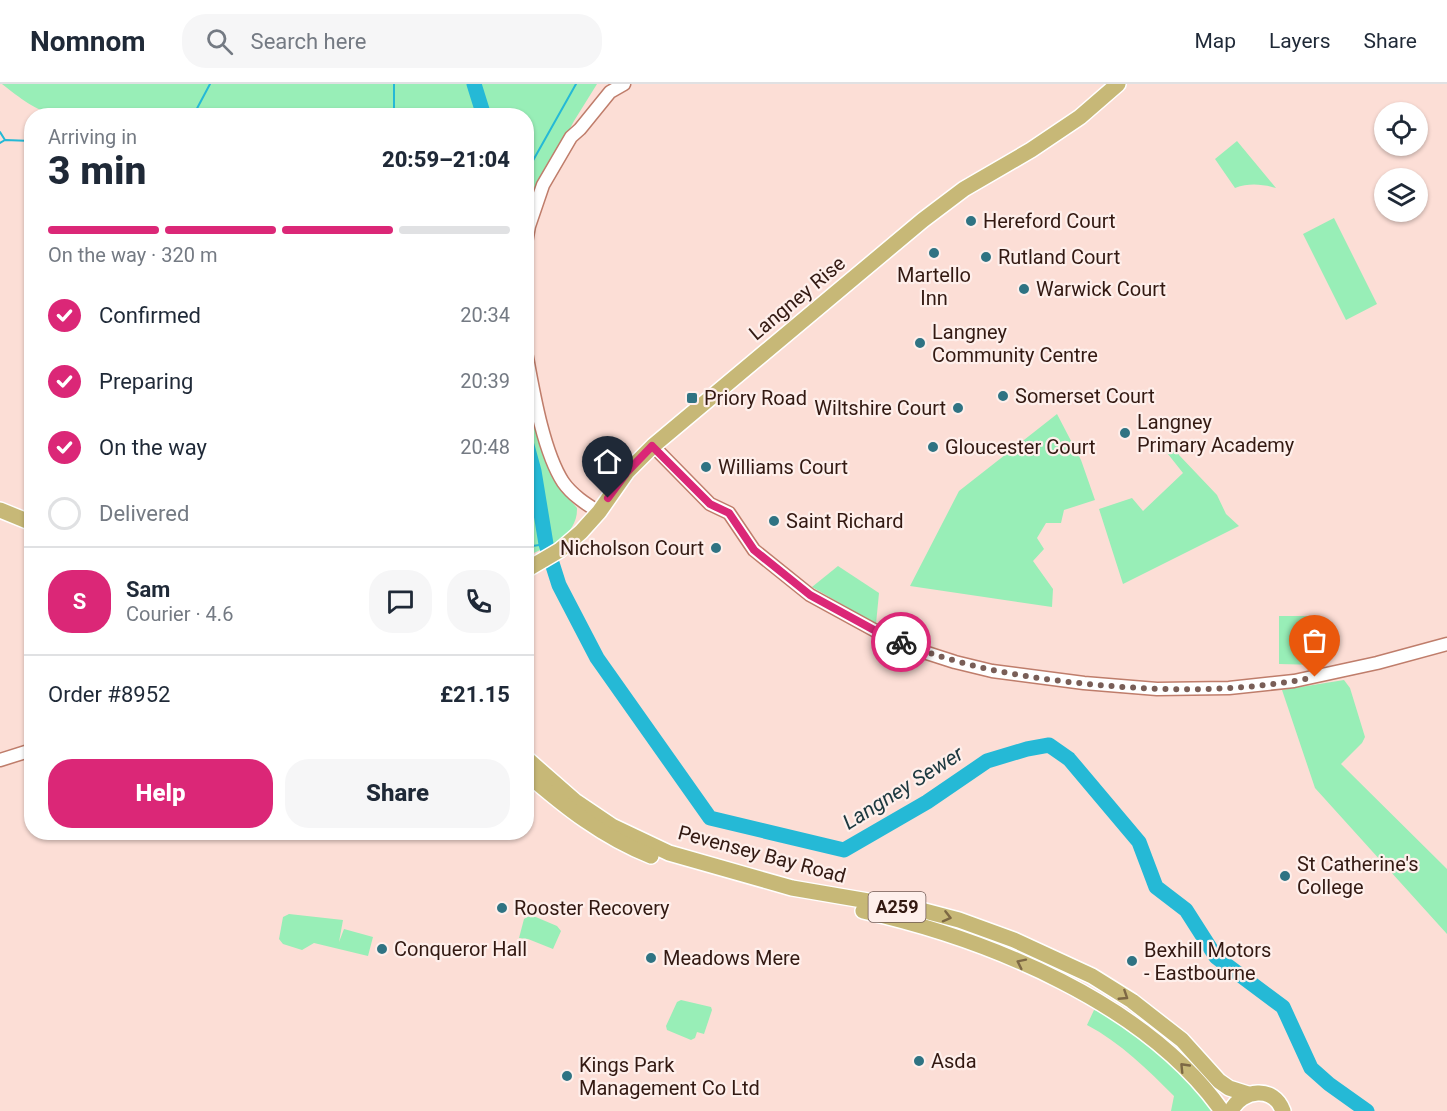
<!DOCTYPE html>
<html lang="en">
<head>
<meta charset="utf-8">
<style>
	body { margin:0; font-family:Roboto,sans-serif; background:#f6f6f7; color:#1f2937; height:100vh; display:flex; flex-direction:column; font-size:22px; white-space:nowrap }
	* { box-sizing:border-box; margin:0 }
	p { font-size:20px; color:#747a83 }
	.icon { flex:none; width:33px; height:33px; fill:none; stroke:currentColor; stroke-width:2; stroke-linecap:round; stroke-linejoin:round }
	.map { position:relative; flex:1; overflow:hidden }
	.panel { position:absolute; left:24px; top:24px; width:510px; height:732px; display:flex; flex-direction:column; background:#fff; border-radius:24px; box-shadow:0 2px 4px #0004 }
	.panel>* { flex:none }
	.controls { position:absolute; left:1374px; top:18px; display:grid; gap:12px }
	.controls a { display:grid; place-items:center; width:54px; height:54px; border-radius:50%; background:#fff; box-shadow:0 2px 4px #0004; font-size:30px }
	.pin { position:absolute; display:grid; place-items:center; width:51px; height:51px; color:#fff; margin:-62px -26px; border-radius:50% 50% 50% 0; rotate:-45deg; box-shadow:0 0 6px #0007 }
	.pin .icon { rotate:45deg }
	.courier { position:absolute; display:grid; place-items:center; width:60px; height:60px; margin:-30px; border:4px solid #db2777; border-radius:50%; background:#fff; color:#222; box-shadow:0 2px 8px #0007 }
	.summary em { font-style:normal; font-weight:800 }
	.summary div { display:flex; flex-direction:column-reverse }
	.summary { display:flex; align-items:center; justify-content:space-between; height:102px; padding:0 24px }
	h1 { font-size:39px; font-weight:800; line-height:45px }
	.bar { display:grid; grid-template-columns:repeat(4,1fr); gap:9px 6px; align-content:center; height:72px; padding:0 24px }
	.bar i { height:8px; border-radius:4px; background:#e0e1e3 }
	.bar .selected { background:#db2777 }
	.bar p { grid-column:span 4 }
	.line { display:flex; align-items:center; gap:15px; padding:0 24px; border-top:2px solid #e0e1e3 }
	.line div { flex:1 }
	.round { display:grid; place-items:center; flex:none; width:63px; height:63px; border-radius:24px; background:#f6f6f7 }
	ol { padding:0 24px; list-style:none }
	li { display:flex; align-items:center; gap:18px; height:66px }
	li p { margin-inline-start:auto }
	li .icon { padding:6px; border-radius:50%; background:#db2777; color:#fff; stroke-width:4 }
	li:last-child { color:#747a83 }
	li i { width:33px; height:33px; border:3px solid #e0e1e3; border-radius:50% }
	.primary-button { display:flex; gap:12px; margin-top:auto; padding:12px 24px }
	.primary-button a { flex:1; height:69px; border-radius:24px; background:#db2777; color:#fff; font-size:24px; font-weight:800; line-height:69px; text-align:center }
	.primary-button a+a { background:#f6f6f7; color:#1f2937 }
	header { display:flex; align-items:center; gap:36px; box-sizing:border-box; height:84px; padding:0 30px; background:#fff; border-bottom:2px solid #e0e1e3 }
	header strong { font-size:28px }
	nav { display:flex; gap:33px; margin-inline-start:auto; font-size:21px }
	.search { width:420px; height:54px; background:#f6f6f7; display:flex; align-items:center; gap:15px; box-sizing:border-box; padding:0 21px; border-radius:24px; color:#747a83; font-size:22px }
	.map>svg:first-child { display:block }
	.green { fill:#98eeb7 }
	.lines { fill:none; stroke-linecap:round; stroke-linejoin:round }
	.stream { stroke:#25b9d6; stroke-width:2 }
	.river { stroke:#25b9d6; stroke-width:15 }
	.minor-casing { stroke:#bf7d6b; stroke-width:15 }
	.major-casing { stroke:#fff; stroke-width:18 }
	.minor { stroke:#fff; stroke-width:12 }
	.major { stroke:#c7b877; stroke-width:15 }
	.oneway { stroke:#7d6844 }
	.done { stroke:#795e57; stroke-width:6; stroke-dasharray:0 10.8 }
	.route { stroke:#db2777; stroke-width:8 }
	.poi-dot { fill:#2f7383; stroke:#feefeb; stroke-width:2 }
	.labels { text-anchor:middle; stroke-width:4.5; stroke-linejoin:round; paint-order:stroke }
	.shield { fill:#feefeb; stroke:#705953; stroke-width:1.5 }
	.shield-label { font-size:18px; font-weight:bold; fill:#331912 }
	.poi-label { font-size:20px; fill:#331912; stroke:#feefeb; text-anchor:start }
	.street-label { font-size:20px; fill:#331912; stroke:#feefeb }
	.water-label { font-size:21px; font-style:italic; fill:#1c383f; stroke:#feefeb }
</style>
</head>
<body>
<header>
<strong>Nomnom</strong>
<div class="search"><svg class="icon" aria-label="search" viewBox="0 0 24 24"><circle cx="10" cy="10" r="6"/><path d="M15 15l6 6"/></svg>Search here</div>
<nav><a>Map</a><a>Layers</a><a>Share</a></nav>
</header>
<div class="map">
<svg width="1447" height="1027" viewBox="0 0 1447 1027">
	<rect width="100%" height="100%" fill="#fcded6"/>
	<g class="green">
		<path d="M2,0H597L574,37L543,95L527,147L526,32L58,31C36,28 19,13 2,0Z"/>
		<path d="M1237,57L1276,104C1261,100 1249,99 1235,104L1215,75Z"/>
		<polygon points="1334,134 1377,220 1346,236 1303,150"/>
		<path d="M526,291L532,323L551,389L564,409L577,424C578,452 548,463 527,472Z"/>
		<polygon points="1057,330 1081,376 1095,416 1064,426 1061,439 1046,439 1037,454 1044,465 1033,477 1053,505 1052,523 910,502 959,407"/>
		<polygon points="1173,358 1179,371 1217,411 1226,430 1239,442 1123,500 1099,425 1132,414 1143,427 1183,389 1164,365"/>
		<polygon points="838,482 879,509 876,540 812,503"/>
		<polygon points="1279,532 1318,532 1318,581 1279,580"/>
		<polygon points="1344,596 1350,604 1365,653 1362,659 1341,680 1447,785 1447,850 1315,704 1282,606"/>
		<polygon points="289,830 343,836 339,858 344,845 373,853 368,872 314,859 302,866 283,860 279,855 283,833"/>
		<polygon points="531,831 557,842 561,847 553,865 528,855 519,854 524,835"/>
		<polygon points="681,916 711,923 712,926 704,950 697,948 695,954 691,956 667,946 666,942 677,918"/>
		<path d="M1094,926L1107,929L1161,967L1215,1027H1171L1174,1012C1147,985 1121,959 1087,941Z"/>
	</g>
	<g class="lines">
		<g class="stream">
			<polyline points="193,32 210,0"/>
			<polyline points="394,32 394,0"/>
			<polyline points="0,48 5,56"/>
			<polyline points="0,59 5,56 32,57"/>
			<polyline points="526,89 576,0"/>
			<polyline points="526,463 546,460"/>
		</g>
		<g class="river">
			<polyline points="474,0 484,32"/>
			<polyline points="526,358 534,387 546,460 559,501 597,574 710,734 844,766 927,718 987,677 1027,665 1049,661 1069,675 1139,758 1156,803 1186,826 1216,873 1283,923 1311,984 1329,1000 1367,1027"/>
		</g>
		<defs>
			<g id="minor">
				<polyline points="526,159 529,142 543,101 571,53 580,45 610,8 624,0"/>
				<path d="M526,268C533,306 543,367 563,398C572,411 586,420 599,428"/>
				<polyline points="653,362 710,420 729,429 754,466 810,511 874,546 927,569 955,578 992,587 1084,599 1157,605 1229,604 1294,597 1377,579 1447,560"/>
				<polyline points="0,676 32,666"/>
			</g>
			<g id="major">
				<polyline points="0,426 32,439"/>
				<polyline points="526,486 560,466 581,448 599,428 627,388 653,362 923,136 964,105 1031,66 1080,33 1118,0"/>
				<polyline points="526,674 575,717 612,742 669,769 792,804 921,826 959,836 1014,856 1092,892 1132,917 1182,956 1219,997 1229,1004 1248,1010"/>
				<path d="M526,689C565,723 603,753 651,772"/>
				<path d="M863,827C988,855 1146,919 1222,1027"/>
				<path d="M1231,1027C1242,1005 1274,1001 1283,1027"/>
			</g>
		</defs>
		<use href="#minor" class="minor-casing"/>
		<use href="#major" class="major-casing"/>
		<use href="#minor" class="minor"/>
		<use href="#major" class="major"/>
	</g>
	<defs><path id="oneway-chevron" d="M-2-3.5L2.5 0L-2 3.5" fill="none" stroke-width="1.6" stroke-linecap="round" stroke-linejoin="round" transform="scale(1.5)"/></defs>
	<g class="oneway">
		<use href="#oneway-chevron" transform="translate(947 833) rotate(14)"/>
		<use href="#oneway-chevron" transform="translate(1021 879) rotate(-154)"/>
		<use href="#oneway-chevron" transform="translate(1124 912) rotate(33)"/>
		<use href="#oneway-chevron" transform="translate(1184 983) rotate(-134)"/>
	</g>
	<g class="lines">
		<path class="done" d="M901,558C956,581 1011,591 1069,598C1150,607 1235,610 1315,593"/>
		<polyline class="route" points="608,414 627,388 652,362 710,420 729,429 754,466 810,511 874,546 901,558"/>
	</g>
	<g class="poi-dot">
		<circle cx="971" cy="137" r="6"/>
		<circle cx="934" cy="169" r="6"/>
		<circle cx="986" cy="173" r="6"/>
		<circle cx="1024" cy="205" r="6"/>
		<circle cx="920" cy="259" r="6"/>
		<circle cx="1003" cy="312" r="6"/>
		<rect x="686" y="308" width="12" height="12" rx="3"/>
		<circle cx="958" cy="324" r="6"/>
		<circle cx="1125" cy="349" r="6"/>
		<circle cx="933" cy="363" r="6"/>
		<circle cx="706" cy="383" r="6"/>
		<circle cx="774" cy="437" r="6"/>
		<circle cx="716" cy="464" r="6"/>
		<circle cx="1285" cy="792" r="6"/>
		<circle cx="502" cy="824" r="6"/>
		<circle cx="382" cy="865" r="6"/>
		<circle cx="651" cy="874" r="6"/>
		<circle cx="1132" cy="877" r="6"/>
		<circle cx="919" cy="977" r="6"/>
		<circle cx="567" cy="992" r="6"/>
	</g>
	<g class="labels">
		<rect class="shield" x="868.5" y="808" width="57" height="30" rx="4.5"/>
		<g class="shield-label">
			<text x="897" y="829">A259</text>
		</g>
		<g class="poi-label">
			<text x="983" y="144">Hereford Court</text>
			<text x="998" y="180">Rutland Court</text>
			<text x="934" y="198" text-anchor="middle">Martello<tspan x="934" dy="23">Inn</tspan></text>
			<text x="1036" y="212">Warwick Court</text>
			<text x="932" y="255">Langney<tspan x="932" dy="23">Community Centre</tspan></text>
			<text x="1015" y="319">Somerset Court</text>
			<text x="704" y="321">Priory Road</text>
			<text x="946" y="331" text-anchor="end">Wiltshire Court</text>
			<text x="1137" y="345">Langney<tspan x="1137" dy="23">Primary Academy</tspan></text>
			<text x="945" y="370">Gloucester Court</text>
			<text x="718" y="390">Williams Court</text>
			<text x="786" y="444">Saint Richard</text>
			<text x="704" y="471" text-anchor="end">Nicholson Court</text>
			<text x="1297" y="787">St Catherine's<tspan x="1297" dy="23">College</tspan></text>
			<text x="514" y="831">Rooster Recovery</text>
			<text x="394" y="872">Conqueror Hall</text>
			<text x="1144" y="873">Bexhill Motors<tspan x="1144" dy="23">- Eastbourne</tspan></text>
			<text x="663" y="881">Meadows Mere</text>
			<text x="931" y="984">Asda</text>
			<text x="579" y="988">Kings Park<tspan x="579" dy="23">Management Co Ltd</tspan></text>
		</g>
		<g class="street-label">
			<text transform="translate(797 214) rotate(-40)" y="7">Langney Rise</text>
			<text transform="translate(762 770) rotate(15)" y="7">Pevensey Bay Road</text>
		</g>
		<g class="water-label">
			<text transform="translate(903 704) rotate(-32)" y="7">Langney Sewer</text>
		</g>
	</g>
</svg>
<div class="controls">
<a><svg class="icon" aria-label="locate" viewBox="0 0 24 24"><circle cx="12" cy="12" r="6"/><path d="M12 2v4M12 18v4M2 12h4M18 12h4"/></svg></a>
<a><svg class="icon" aria-label="layers" viewBox="0 0 24 24"><path d="M12 4l9 5-9 5-9-5zM3 14l9 5 9-5"/></svg></a>
</div>
<div class="pin" style="left:1315px;top:593px;background:#ea580c"><svg class="icon" aria-label="bag" viewBox="0 0 24 24"><path d="M5 8h14l-1 12H6zM9 8a3 3 0 0 1 6 0"/></svg></div>
<div class="pin" style="left:608px;top:414px;background:#1f2937"><svg class="icon" aria-label="home" viewBox="0 0 24 24"><path d="M3 11l9-7 9 7M6 9v11h12V9"/></svg></div>
<div class="courier" style="left:901px;top:558px"><svg class="icon" aria-label="bike" viewBox="0 0 24 24"><circle cx="6" cy="16" r="4"/><circle cx="18" cy="16" r="4"/><path d="M6 16l4-8h5l3 8M10 8l3 8H6M13 5h3"/></svg></div>
<section class="panel">
<div class="summary"><div><h1>3 min</h1><p>Arriving in</p></div><em>20:59–21:04</em></div>
<div class="bar"><i class="selected"></i><i class="selected"></i><i class="selected"></i><i></i><p>On the way · 320 m</p></div>
<ol>
<li><svg class="icon" aria-label="check" viewBox="0 0 24 24"><path d="M5 12l5 5 9-10"/></svg>Confirmed<p>20:34</p></li>
<li><svg class="icon" aria-label="check" viewBox="0 0 24 24"><path d="M5 12l5 5 9-10"/></svg>Preparing<p>20:39</p></li>
<li><svg class="icon" aria-label="check" viewBox="0 0 24 24"><path d="M5 12l5 5 9-10"/></svg>On the way<p>20:48</p></li>
<li><i></i>Delivered</li>
</ol>
<div class="line" style="height:108px"><b class="round" style="background:#db2777;color:#fff">S</b><div><b>Sam</b><p>Courier · 4.6</p></div><a class="round"><svg class="icon" aria-label="chat" viewBox="0 0 24 24"><path d="M4 5h16v11H9l-5 4z"/></svg></a><a class="round"><svg class="icon" aria-label="phone" viewBox="0 0 24 24"><path d="M5 4h4l2 5-3 2q2 4 5 5l2-3 5 2v4C11 20 4 13 5 4z"/></svg></a></div>
<div class="line" style="height:78px"><div>Order #8952</div><b>£21.15</b></div>
<div class="primary-button"><a>Help</a><a>Share</a></div>
</section>
</div>
</body>
</html>
